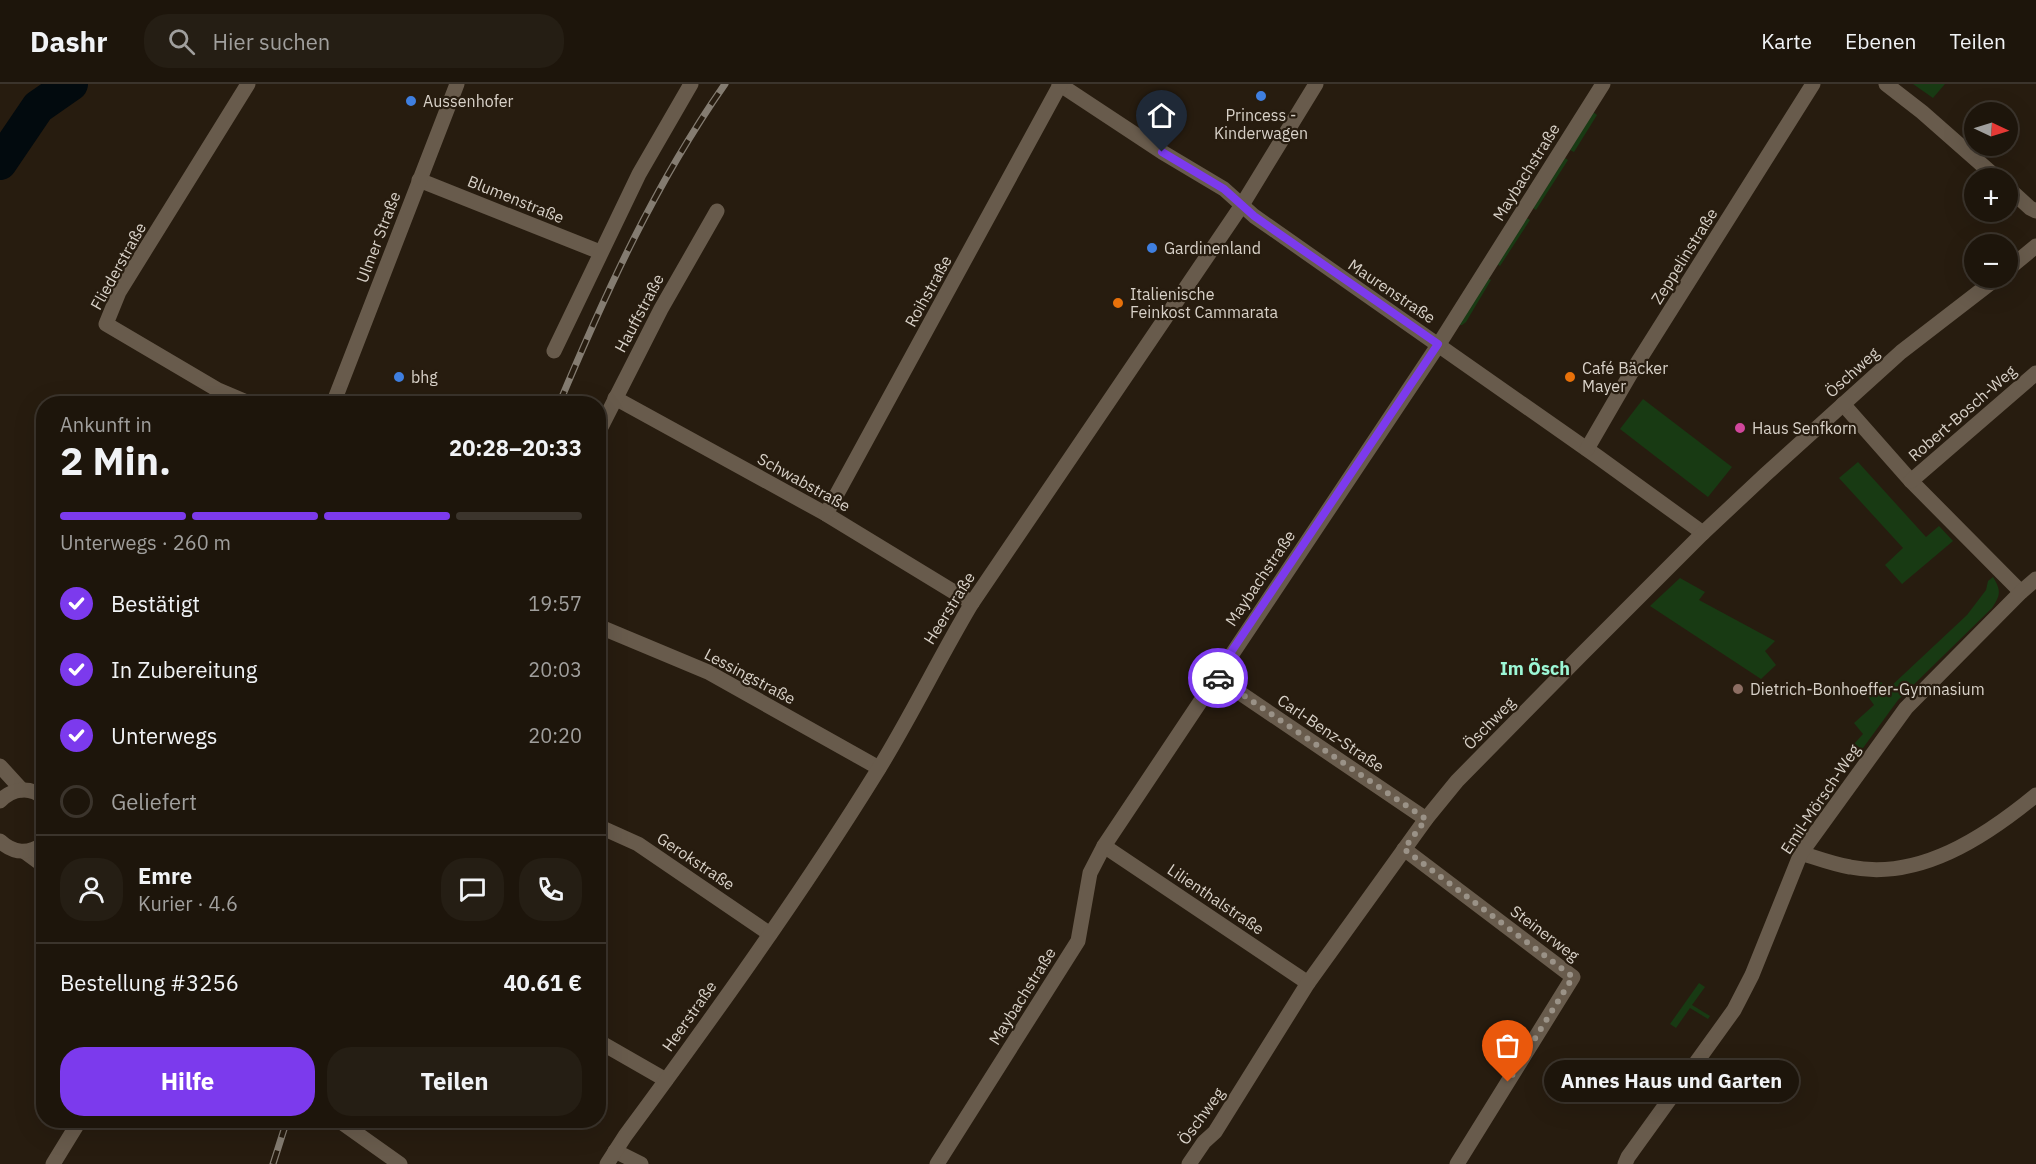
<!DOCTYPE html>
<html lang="de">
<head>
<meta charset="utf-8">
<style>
	body { margin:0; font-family:"IBM Plex Sans",sans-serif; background:#251e14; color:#f1f3f6; height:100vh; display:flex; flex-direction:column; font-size:22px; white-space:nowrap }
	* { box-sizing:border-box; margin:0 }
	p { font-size:20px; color:#a09f9d }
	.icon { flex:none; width:33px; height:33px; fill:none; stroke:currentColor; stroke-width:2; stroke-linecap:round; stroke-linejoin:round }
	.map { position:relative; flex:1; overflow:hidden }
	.drawer { position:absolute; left:36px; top:312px; width:570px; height:732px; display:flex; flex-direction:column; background:#1d150b; border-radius:24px; box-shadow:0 6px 24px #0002,0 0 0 2px #3b342c }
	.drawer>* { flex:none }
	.needle { width:39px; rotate:94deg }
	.tools { position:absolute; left:1964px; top:18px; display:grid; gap:12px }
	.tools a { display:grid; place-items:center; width:54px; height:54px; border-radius:50%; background:#1d150b; box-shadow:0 6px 24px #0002,0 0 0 2px #3b342c; font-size:30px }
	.pin { position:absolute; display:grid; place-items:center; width:51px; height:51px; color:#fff; margin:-62px -26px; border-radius:50% 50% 50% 0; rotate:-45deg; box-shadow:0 0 6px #0007 }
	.pin .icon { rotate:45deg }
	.courier { position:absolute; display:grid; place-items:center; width:60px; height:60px; margin:-30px; border:4px solid #7c3aed; border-radius:50%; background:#fff; color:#222; box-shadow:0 2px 8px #0007 }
	.bubble { position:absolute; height:42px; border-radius:21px; background:#1d150b; box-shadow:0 6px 24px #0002,0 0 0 2px #3b342c; font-size:20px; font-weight:700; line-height:42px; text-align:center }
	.overview em { font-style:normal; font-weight:700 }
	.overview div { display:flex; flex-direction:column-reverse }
	.overview { display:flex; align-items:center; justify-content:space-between; height:102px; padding:0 24px }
	h1 { font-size:39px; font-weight:700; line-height:45px }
	.bar { display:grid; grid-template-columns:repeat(4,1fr); gap:9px 6px; align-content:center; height:72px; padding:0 24px }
	.bar i { height:8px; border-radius:4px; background:#3b342c }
	.bar .active { background:#7c3aed }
	.bar p { grid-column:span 4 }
	.line { display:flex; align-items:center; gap:15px; padding:0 24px; border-top:2px solid #3b342c }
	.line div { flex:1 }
	.round { display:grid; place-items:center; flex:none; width:63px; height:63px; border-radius:24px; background:#251e14 }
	ol { padding:0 24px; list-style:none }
	li { display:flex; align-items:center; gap:18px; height:66px }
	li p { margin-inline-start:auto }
	li .icon { padding:6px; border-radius:50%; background:#7c3aed; color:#fff; stroke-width:4 }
	li:last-child { color:#a09f9d }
	li i { width:33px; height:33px; border:3px solid #3b342c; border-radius:50% }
	.action { display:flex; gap:12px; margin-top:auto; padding:12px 24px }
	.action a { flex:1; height:69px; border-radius:24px; background:#7c3aed; color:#fff; font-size:24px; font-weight:700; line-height:69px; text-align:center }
	.action a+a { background:#251e14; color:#f1f3f6 }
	header { display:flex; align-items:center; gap:36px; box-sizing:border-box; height:84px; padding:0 30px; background:#1d150b; border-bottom:2px solid #3b342c }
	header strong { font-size:28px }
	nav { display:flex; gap:33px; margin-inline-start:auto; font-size:21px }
	.search { width:420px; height:54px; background:#251e14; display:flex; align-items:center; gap:15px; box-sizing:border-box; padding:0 21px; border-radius:24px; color:#a09f9d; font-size:22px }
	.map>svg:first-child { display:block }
	.green { fill:#183a13 }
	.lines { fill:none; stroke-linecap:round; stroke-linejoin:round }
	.river { stroke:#020a0e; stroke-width:34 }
	.minor { stroke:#685b4c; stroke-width:15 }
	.tertiary { stroke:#685b4c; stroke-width:15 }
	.rail-casing { stroke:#847c71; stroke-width:7 }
	.rail { stroke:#271c0f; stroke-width:4.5; stroke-dasharray:14; stroke-linecap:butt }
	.done { stroke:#9a9287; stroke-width:6; stroke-dasharray:0 10.8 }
	.route { stroke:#7c3aed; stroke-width:8 }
	.shop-dot { fill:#3f7fe0; stroke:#271c0f; stroke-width:2 }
	.food-dot { fill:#e8710a; stroke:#271c0f; stroke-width:2 }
	.hotel-dot { fill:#d1479c; stroke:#271c0f; stroke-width:2 }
	.education-dot { fill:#8d6e63; stroke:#271c0f; stroke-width:2 }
	.labels { text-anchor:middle; stroke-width:4.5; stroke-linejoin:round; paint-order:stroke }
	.poi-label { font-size:16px; fill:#d8d1c8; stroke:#271c0f; text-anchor:start }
	.street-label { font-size:16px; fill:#d8d1c8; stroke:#271c0f }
	.neighbourhood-label { font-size:18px; font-weight:bold; fill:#9cf7d6; stroke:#271c0f }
</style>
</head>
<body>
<header>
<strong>Dashr</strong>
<div class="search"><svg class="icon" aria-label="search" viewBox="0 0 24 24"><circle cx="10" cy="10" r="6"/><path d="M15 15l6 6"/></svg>Hier suchen</div>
<nav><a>Karte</a><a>Ebenen</a><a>Teilen</a></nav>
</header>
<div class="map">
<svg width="2036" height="1080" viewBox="0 0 2036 1080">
	<rect width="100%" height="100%" fill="#271c0f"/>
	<g class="green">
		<polygon points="1913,0 1945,0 1933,14"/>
		<polygon points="1593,28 1597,31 1574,68 1570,66"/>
		<polygon points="1565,74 1568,76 1536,126 1533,124"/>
		<polygon points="1527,134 1530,136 1500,182 1497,180"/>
		<polygon points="1488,194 1491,196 1466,238 1462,241 1459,241"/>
		<polygon points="1643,315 1732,383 1708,413 1620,345"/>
		<polygon points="1858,378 1926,453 1939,442 1953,457 1902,500 1885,481 1903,464 1839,394"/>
		<path d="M1993,493C2001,506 2001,511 1992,524L1898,616L1863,664H1860L1854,660L1863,650L1854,639L1874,621L1867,611L1881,598L1888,605L1967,531L1986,506L1988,497Z"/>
		<polygon points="1680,494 1705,508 1699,516 1775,557 1765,567 1776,581 1761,595 1650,522"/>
		<polygon points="1699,899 1705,903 1692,921 1710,932 1708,935 1690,924 1676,944 1670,940"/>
	</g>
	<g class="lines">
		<polyline class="river" points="0,79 38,23 71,0"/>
		<g class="minor">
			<polyline points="248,0 119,208 106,240 218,306 251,320"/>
			<polyline points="1059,0 1162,68 1224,105 1254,132 1598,373 1703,449"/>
			<polyline points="1886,0 1922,28 1997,94"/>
			<polyline points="419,96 600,168"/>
			<polyline points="2007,103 2030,124 2036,127"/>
			<polyline points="2007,186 2036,162"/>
			<polyline points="554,267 639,90 691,0"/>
			<polyline points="615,314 826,430 972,519"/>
			<polyline points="1843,320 1911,397 2021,508"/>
			<polyline points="598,349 661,225 717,127"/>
			<polyline points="1587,365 1631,289 1813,0"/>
			<polyline points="1911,397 2036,289"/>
			<polyline points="826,430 1060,1"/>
			<polyline points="598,542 708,588 879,684"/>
			<polyline points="1215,592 1426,735"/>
			<polyline points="598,742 638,760 770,850"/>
			<polyline points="1104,762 1308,899"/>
			<polyline points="1404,765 1573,893 1457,1080"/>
			<polyline points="25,768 44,782"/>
			<path d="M1801,769C1817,774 1833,780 1850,783C1919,797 1985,753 2036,711"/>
			<polyline points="598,957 666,996"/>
			<polyline points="338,1036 400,1080"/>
			<polyline points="615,1067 641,1080"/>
			<polyline points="53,1080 80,1036"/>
			<path d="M607,1080L625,1052C713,933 800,812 878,686C912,631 939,574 972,519L1242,121L1316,0"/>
			<polyline points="937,1080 1078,857 1090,789 1104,762 1439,260 1603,0"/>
			<polyline points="1189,1080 1204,1058 1215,1048 1308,899 1426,735 1457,697 1580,572 1703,449 1766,390 1901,268 1997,194"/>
			<polyline points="1625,1080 1628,1073 1734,926 1752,891 1801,769 1906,624 2021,508 2036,495"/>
		</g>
		<g class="tertiary">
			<polyline points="333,320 457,0"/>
			<polyline points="0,682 22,706"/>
			<path d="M0,717C13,704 30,702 44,714"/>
			<path d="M0,757C14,770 28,770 44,760"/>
		</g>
		<defs>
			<g id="rail">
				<path d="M559,320C606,208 655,100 725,0"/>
				<polyline points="273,1080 287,1036"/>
			</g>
		</defs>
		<use href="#rail" class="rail-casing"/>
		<use href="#rail" class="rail"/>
	</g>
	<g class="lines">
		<polyline class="done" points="1218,594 1426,735 1404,765 1573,893 1508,998"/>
		<polyline class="route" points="1162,68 1224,105 1254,132 1271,144 1438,260 1215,592 1218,594"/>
	</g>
	<g class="shop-dot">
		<circle cx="1261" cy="12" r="6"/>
		<circle cx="411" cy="17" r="6"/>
		<circle cx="1152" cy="164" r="6"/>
		<circle cx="399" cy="293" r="6"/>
	</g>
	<g class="food-dot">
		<circle cx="1118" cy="219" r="6"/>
		<circle cx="1570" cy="293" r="6"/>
	</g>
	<circle class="hotel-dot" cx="1740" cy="344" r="6"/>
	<circle class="education-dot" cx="1738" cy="605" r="6"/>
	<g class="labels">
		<g class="poi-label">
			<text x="423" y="23">Aussenhofer</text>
			<text x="1261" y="37" text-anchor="middle">Princess -<tspan x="1261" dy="18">Kinderwagen</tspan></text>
			<text x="1164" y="170">Gardinenland</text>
			<text x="1130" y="216">Italienische<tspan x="1130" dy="18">Feinkost Cammarata</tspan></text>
			<text x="1582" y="290">Café Bäcker<tspan x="1582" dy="18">Mayer</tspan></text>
			<text x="411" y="299">bhg</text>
			<text x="1752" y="350">Haus Senfkorn</text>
			<text x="1750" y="611">Dietrich-Bonhoeffer-Gymnasium</text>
		</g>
		<g class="street-label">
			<text transform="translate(1526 88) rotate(-58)" y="6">Maybachstraße</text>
			<text transform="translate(516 115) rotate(22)" y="6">Blumenstraße</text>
			<text transform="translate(378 153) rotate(-69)" y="6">Ulmer Straße</text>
			<text transform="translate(1684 172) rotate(-58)" y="6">Zeppelinstraße</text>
			<text transform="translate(118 182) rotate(-61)" y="6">Fliederstraße</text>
			<text transform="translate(928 207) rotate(-61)" y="6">Roihstraße</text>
			<text transform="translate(1392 207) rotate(34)" y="6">Maurenstraße</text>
			<text transform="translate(639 229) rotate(-62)" y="6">Hauffstraße</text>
			<text transform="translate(1852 288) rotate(-42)" y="6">Öschweg</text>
			<text transform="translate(1962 329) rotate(-41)" y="6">Robert-Bosch-Weg</text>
			<text transform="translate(804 398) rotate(29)" y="6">Schwabstraße</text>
			<text transform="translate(1260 494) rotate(-56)" y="6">Maybachstraße</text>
			<text transform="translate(949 524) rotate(-58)" y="6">Heerstraße</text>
			<text transform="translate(750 592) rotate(28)" y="6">Lessingstraße</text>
			<text transform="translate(1489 639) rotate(-46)" y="6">Öschweg</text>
			<text transform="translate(1331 649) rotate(34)" y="6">Carl-Benz-Straße</text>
			<text transform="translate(1820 715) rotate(-56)" y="6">Emil-Mörsch-Weg</text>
			<text transform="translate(696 777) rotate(34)" y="6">Gerokstraße</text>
			<text transform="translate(1216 815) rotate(34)" y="6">Lilienthalstraße</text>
			<text transform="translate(1545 849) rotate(37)" y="6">Steinerweg</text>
			<text transform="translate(1022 912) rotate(-58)" y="6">Maybachstraße</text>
			<text transform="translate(689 932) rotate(-55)" y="6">Heerstraße</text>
			<text transform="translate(1201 1032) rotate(-54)" y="6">Öschweg</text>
		</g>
		<g class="neighbourhood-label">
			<text x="1535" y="591">Im Ösch</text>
		</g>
	</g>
</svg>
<div class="tools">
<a><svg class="needle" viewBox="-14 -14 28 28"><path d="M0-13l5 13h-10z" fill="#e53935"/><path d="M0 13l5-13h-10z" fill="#a09f9d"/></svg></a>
<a>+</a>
<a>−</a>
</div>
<div class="pin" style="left:1508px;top:998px;background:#ea580c"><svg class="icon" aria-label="bag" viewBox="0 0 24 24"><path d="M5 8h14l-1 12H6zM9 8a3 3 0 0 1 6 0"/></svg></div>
<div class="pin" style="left:1162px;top:68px;background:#1f2937"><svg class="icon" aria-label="home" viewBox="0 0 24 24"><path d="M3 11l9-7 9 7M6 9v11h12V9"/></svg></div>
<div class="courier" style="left:1218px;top:594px"><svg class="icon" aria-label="car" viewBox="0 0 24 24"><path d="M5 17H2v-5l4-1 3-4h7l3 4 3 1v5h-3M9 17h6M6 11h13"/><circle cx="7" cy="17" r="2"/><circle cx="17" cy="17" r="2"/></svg></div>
<div class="bubble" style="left:1544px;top:976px;width:255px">Annes Haus und Garten</div>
<section class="drawer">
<div class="overview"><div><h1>2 Min.</h1><p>Ankunft in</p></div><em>20:28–20:33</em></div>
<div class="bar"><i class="active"></i><i class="active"></i><i class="active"></i><i></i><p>Unterwegs · 260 m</p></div>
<ol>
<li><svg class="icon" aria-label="check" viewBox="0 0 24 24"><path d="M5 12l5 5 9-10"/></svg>Bestätigt<p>19:57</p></li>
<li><svg class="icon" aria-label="check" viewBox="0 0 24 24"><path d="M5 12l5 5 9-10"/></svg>In Zubereitung<p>20:03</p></li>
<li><svg class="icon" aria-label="check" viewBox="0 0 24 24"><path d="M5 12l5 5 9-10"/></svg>Unterwegs<p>20:20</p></li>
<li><i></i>Geliefert</li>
</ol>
<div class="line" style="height:108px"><a class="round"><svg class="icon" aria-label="person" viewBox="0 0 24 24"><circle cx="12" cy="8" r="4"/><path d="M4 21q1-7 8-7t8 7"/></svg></a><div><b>Emre</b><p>Kurier · 4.6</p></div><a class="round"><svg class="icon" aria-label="chat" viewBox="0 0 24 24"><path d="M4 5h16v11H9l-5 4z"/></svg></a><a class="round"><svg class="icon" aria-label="phone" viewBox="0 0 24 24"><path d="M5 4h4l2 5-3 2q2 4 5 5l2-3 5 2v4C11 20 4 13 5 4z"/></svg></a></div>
<div class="line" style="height:78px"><div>Bestellung #3256</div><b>40.61 €</b></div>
<div class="action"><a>Hilfe</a><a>Teilen</a></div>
</section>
</div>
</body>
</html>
